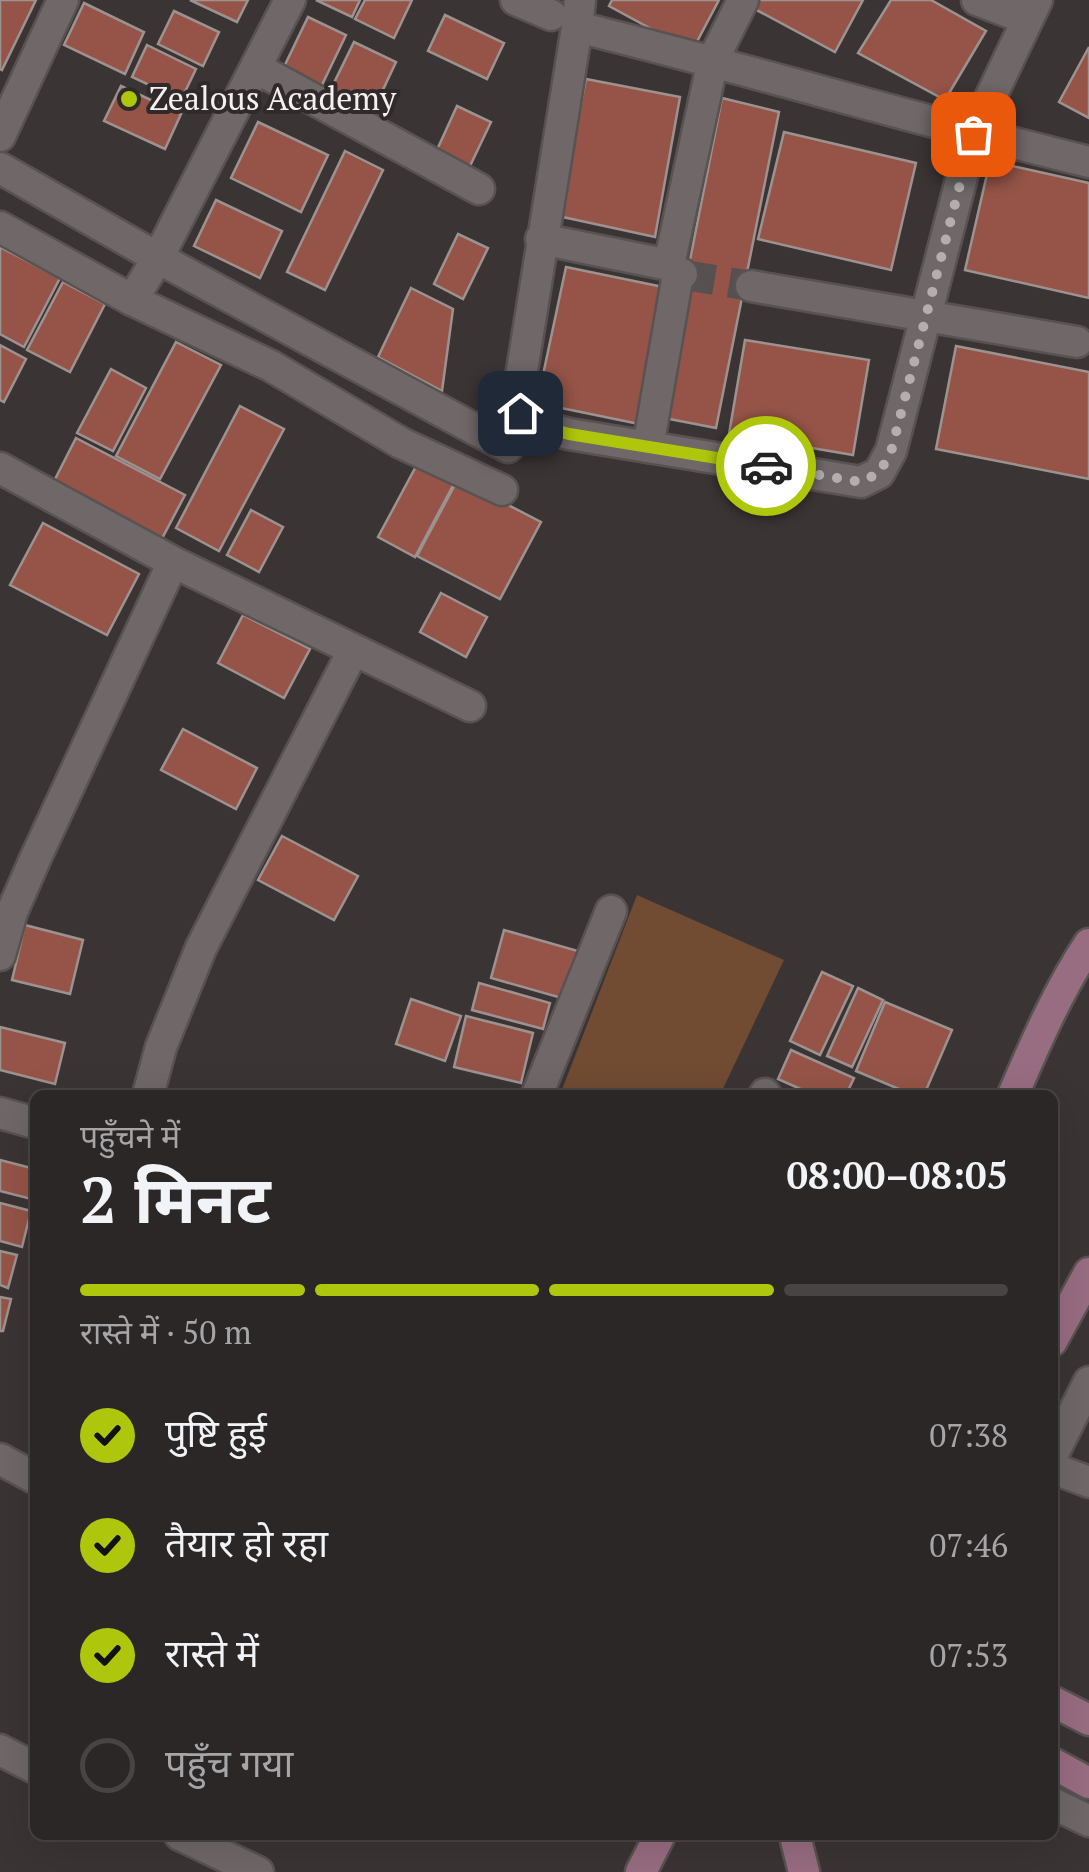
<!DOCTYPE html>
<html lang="hi">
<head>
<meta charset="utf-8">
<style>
	body { margin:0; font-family:"PT Serif","Noto Sans Devanagari",serif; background:#383333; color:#f1f3f6; height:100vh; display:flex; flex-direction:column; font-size:38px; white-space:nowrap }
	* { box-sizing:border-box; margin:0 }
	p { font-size:32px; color:#a6a5a7 }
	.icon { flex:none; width:55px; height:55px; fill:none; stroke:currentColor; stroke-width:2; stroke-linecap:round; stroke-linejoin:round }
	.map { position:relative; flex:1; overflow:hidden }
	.sheet { position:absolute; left:30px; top:1090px; width:1028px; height:750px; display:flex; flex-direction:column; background:#2c2727; border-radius:15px; box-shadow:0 10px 40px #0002,0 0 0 2px #484444 }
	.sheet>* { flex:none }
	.pin { position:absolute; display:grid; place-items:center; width:85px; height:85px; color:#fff; margin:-42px; border-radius:20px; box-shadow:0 5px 15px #0006 }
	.courier { position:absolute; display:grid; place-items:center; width:100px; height:100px; margin:-50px; border:8px solid #aec60b; border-radius:50%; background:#fff; color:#222; box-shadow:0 2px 12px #0007 }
	.overview em { font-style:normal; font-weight:700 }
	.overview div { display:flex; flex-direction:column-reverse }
	.overview { display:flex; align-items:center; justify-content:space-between; height:170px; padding:0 50px }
	h1 { font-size:65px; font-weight:700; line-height:75px }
	.bar { display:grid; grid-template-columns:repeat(4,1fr); gap:15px 10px; align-content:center; height:120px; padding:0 50px }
	.bar i { height:12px; border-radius:8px; background:#484444 }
	.bar .selected { background:#aec60b }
	.bar p { grid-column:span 4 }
	ol { padding:0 50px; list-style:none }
	li { display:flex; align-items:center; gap:30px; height:110px }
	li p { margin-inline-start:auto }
	li .icon { padding:10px; border-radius:50%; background:#aec60b; color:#111; stroke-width:4 }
	li:last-child { color:#a6a5a7 }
	li i { width:55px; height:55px; border:5px solid #484444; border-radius:50% }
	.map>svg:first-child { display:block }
	.green { fill:#714b32 }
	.building { fill:#955447; stroke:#9c9391; stroke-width:2.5 }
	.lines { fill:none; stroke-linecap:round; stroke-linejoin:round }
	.minor-tunnel { stroke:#575050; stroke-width:30; stroke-dasharray:30 15; stroke-linecap:butt }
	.minor-casing { stroke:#595253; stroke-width:35 }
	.tertiary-casing { stroke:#595253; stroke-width:35 }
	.secondary-casing { stroke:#595253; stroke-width:35 }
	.minor { stroke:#6f6768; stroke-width:30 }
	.tertiary { stroke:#6f6768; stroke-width:30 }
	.secondary { stroke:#986c81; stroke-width:30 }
	.done { stroke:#b4aeaf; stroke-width:10; stroke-dasharray:0 18 }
	.route { stroke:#aec60b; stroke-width:12 }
	.poi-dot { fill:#aec60b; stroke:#312a2a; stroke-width:4 }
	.labels { text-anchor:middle; stroke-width:8; stroke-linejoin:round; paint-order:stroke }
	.poi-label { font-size:32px; fill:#f5f0f1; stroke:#312a2a; text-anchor:start }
</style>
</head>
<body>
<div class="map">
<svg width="1089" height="1872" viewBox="0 0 1089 1872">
	<rect width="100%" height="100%" fill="#3b3434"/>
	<polygon class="green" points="637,895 784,960 720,1095 560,1095"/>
	<g class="building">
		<polygon points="0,0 36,0 2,70 0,69"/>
		<polygon points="190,0 248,0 237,22"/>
		<polygon points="316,0 360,0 352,17"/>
		<polygon points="365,0 412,0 394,38 355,19"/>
		<polygon points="612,0 719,0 692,51 609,6"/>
		<polygon points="753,0 863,0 835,52 749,6"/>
		<polygon points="891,0 931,0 986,31 945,100 858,53"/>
		<polygon points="84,3 144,32 125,74 64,45"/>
		<polygon points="174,11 219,32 203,66 158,44"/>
		<polygon points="445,15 504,43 487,79 428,51"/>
		<polygon points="308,17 346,35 320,89 282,71"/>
		<polygon points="354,42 396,62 372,113 329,93"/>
		<polygon points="147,45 196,69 181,100 132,77"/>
		<polygon points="1089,47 1089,118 1059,102"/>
		<polygon points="586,79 680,97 655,237 558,216"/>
		<polygon points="121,86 181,114 165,149 104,121"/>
		<polygon points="722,98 779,112 716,428 659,417"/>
		<polygon points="457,106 491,122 469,168 436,152"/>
		<polygon points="258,122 328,155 301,212 231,178"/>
		<polygon points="784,132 916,163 891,270 758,239"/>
		<polygon points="345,151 383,170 325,290 287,272"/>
		<polygon points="990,161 1089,183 1089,298 965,270"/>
		<polygon points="216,200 282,231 260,278 194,246"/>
		<polygon points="458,234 488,248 463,299 434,284"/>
		<polygon points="0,247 60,278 24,347 0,334"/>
		<polygon points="566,267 668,288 639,424 537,403"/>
		<polygon points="63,282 105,304 70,372 27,350"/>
		<polygon points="411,288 453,309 442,391 378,357"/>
		<polygon points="745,340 869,360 853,455 729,434"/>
		<polygon points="176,342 221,365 160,479 116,456"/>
		<polygon points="0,345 26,359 4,402 0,400"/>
		<polygon points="956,346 1089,372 1089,479 936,449"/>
		<polygon points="111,369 146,388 113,451 77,433"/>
		<polygon points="240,406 284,429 219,551 176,528"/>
		<polygon points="76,438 185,495 157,548 49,491"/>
		<polygon points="420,459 457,478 415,557 378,537"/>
		<polygon points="458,479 541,522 500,599 417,556"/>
		<polygon points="251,510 283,527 259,572 227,555"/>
		<polygon points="43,523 139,574 107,635 10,585"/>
		<polygon points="441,593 487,617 466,657 420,632"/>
		<polygon points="243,615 310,649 284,698 218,663"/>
		<polygon points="183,729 257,768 236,809 161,770"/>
		<polygon points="282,836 358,876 334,920 258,880"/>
		<polygon points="25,925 83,940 70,994 12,980"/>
		<polygon points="504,930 578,951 565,999 491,978"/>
		<polygon points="822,972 853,986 820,1055 790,1041"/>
		<polygon points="479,983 550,1003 543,1029 472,1010"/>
		<polygon points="858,988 883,1000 852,1067 827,1056"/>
		<polygon points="411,999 461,1016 445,1061 396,1044"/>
		<polygon points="885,1002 952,1030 924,1095 913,1095 856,1071"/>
		<polygon points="466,1016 533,1033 521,1083 454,1067"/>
		<polygon points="0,1027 65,1043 55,1084 0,1070"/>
		<polygon points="791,1050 854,1078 846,1095 814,1095 778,1079"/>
		<polygon points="0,1160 35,1169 35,1200 0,1191"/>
		<polygon points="0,1203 31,1211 22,1247 0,1241"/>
		<polygon points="0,1251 17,1255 8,1288 0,1285"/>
		<polygon points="0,1297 11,1299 3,1331 0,1331"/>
	</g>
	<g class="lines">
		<polyline class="minor-tunnel" points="685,275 751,286"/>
		<defs>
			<g id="minor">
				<polyline points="516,0 551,15"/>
				<path d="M580,0L577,27C748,69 917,120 1089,162"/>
				<polyline points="977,0 1027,19"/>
				<polyline points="577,27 518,396 520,413 539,426 569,434 861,482 879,473 891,451 973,134 1037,0"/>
				<polyline points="256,68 479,189"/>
				<polyline points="0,136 63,0"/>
				<polyline points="0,168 158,258 508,447"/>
				<polyline points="0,227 132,300 271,366 401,443 502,490"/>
				<polyline points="541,239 669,265 678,274 682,274"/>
				<polyline points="669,265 713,60 743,0"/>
				<polyline points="751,286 1077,342"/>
				<polyline points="132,300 158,258 290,0"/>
				<polyline points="648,447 678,274"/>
				<polyline points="0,468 173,562 470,706"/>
				<polyline points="0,955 12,912 36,857 173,562"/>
				<polyline points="148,1095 161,1047 201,948 353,651"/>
				<polyline points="537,1095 611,911"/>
				<polyline points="765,1095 765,1094"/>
				<polyline points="0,1113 35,1123"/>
				<polyline points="0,1459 35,1478"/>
				<polyline points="1052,1468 1089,1482"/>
				<polyline points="0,1750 35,1768"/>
				<polyline points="1052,1803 1089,1821"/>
				<polyline points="180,1835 258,1872"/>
			</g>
			<polyline id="tertiary" points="1052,1456 1089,1382"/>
			<g id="secondary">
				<path d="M1013,1095C1035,1044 1058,991 1089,944"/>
				<polyline points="1052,1341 1089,1273"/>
				<polyline points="1052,1701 1089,1720"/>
				<polyline points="1052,1763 1089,1783"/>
				<polyline points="799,1835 796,1840 804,1872"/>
				<polyline points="641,1872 660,1835"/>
			</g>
		</defs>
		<use href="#minor" class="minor-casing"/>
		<use href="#tertiary" class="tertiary-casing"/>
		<use href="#secondary" class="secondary-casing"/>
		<use href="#minor" class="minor"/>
		<use href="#tertiary" class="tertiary"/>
		<use href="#secondary" class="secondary"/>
	</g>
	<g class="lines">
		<polyline class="done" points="766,466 861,482 879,473 891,452 973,134"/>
		<polyline class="route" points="520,413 540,426 569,434 766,466"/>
	</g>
	<circle class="poi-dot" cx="129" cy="99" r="10"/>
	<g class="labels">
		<g class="poi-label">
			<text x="149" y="110">Zealous Academy</text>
		</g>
	</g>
</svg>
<div class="pin" style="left:973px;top:134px;background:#ea580c"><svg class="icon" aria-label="bag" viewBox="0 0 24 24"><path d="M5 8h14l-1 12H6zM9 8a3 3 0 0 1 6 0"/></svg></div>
<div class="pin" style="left:520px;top:413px;background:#1f2937"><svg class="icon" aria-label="home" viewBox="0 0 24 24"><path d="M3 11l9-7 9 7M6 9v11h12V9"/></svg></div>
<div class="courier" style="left:766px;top:466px"><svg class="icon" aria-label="car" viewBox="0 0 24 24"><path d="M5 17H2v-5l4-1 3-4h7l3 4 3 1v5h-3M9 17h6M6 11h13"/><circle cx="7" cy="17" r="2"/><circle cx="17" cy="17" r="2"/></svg></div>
<section class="sheet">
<div class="overview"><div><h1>2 मिनट</h1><p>पहुँचने में</p></div><em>08:00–08:05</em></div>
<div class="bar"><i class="selected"></i><i class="selected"></i><i class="selected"></i><i></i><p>रास्ते में · 50 m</p></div>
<ol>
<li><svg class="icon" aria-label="check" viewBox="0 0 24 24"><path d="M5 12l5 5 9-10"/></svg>पुष्टि हुई<p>07:38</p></li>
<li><svg class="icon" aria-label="check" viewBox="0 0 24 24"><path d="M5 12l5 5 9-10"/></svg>तैयार हो रहा<p>07:46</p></li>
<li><svg class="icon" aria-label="check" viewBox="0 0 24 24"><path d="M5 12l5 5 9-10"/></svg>रास्ते में<p>07:53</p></li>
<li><i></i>पहुँच गया</li>
</ol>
</section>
</div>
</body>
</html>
